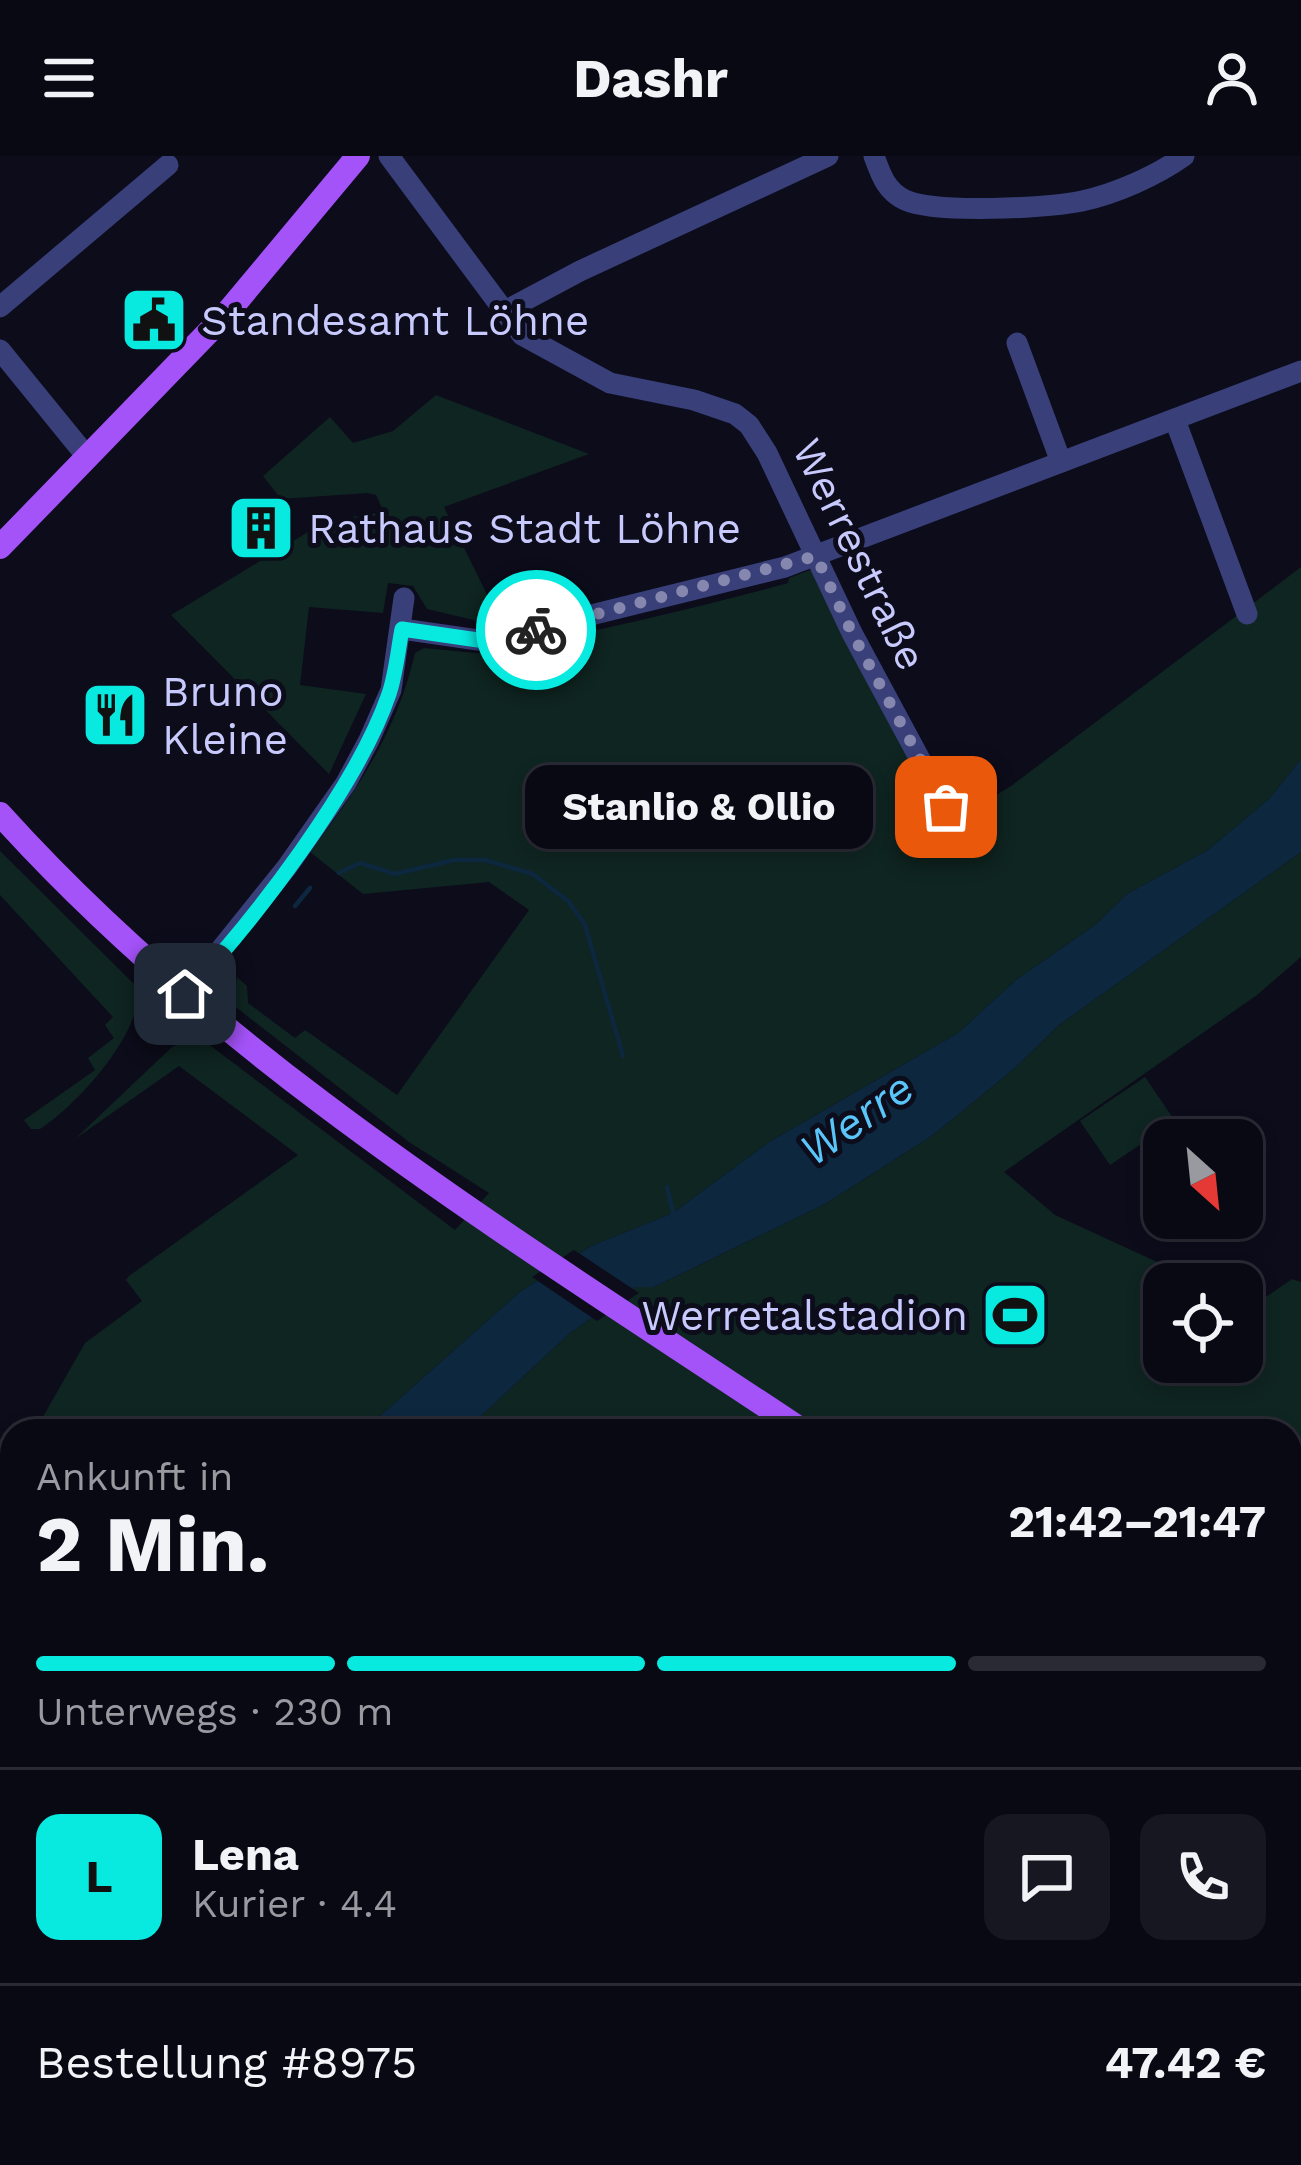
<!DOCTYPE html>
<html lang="de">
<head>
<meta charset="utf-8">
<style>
	body { margin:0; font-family:"Work Sans",sans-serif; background:#171722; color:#f1f3f6; height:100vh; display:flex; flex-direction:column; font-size:45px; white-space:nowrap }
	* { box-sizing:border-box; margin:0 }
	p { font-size:39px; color:#999aa0 }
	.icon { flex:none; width:66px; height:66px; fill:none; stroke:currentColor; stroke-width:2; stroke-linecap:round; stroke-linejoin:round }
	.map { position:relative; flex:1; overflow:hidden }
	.details { position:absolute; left:0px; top:1263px; width:1302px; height:747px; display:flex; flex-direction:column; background:#090914; border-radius:36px 36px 0 0; box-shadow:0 6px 18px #0003,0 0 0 3px #292a34 }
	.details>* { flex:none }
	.needle { width:78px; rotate:153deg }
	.controls { position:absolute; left:1143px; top:963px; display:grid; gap:24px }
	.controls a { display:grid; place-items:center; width:120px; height:120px; border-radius:24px; background:#090914; box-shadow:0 6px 18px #0003,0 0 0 3px #292a34; font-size:60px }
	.pin { position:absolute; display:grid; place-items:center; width:102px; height:102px; color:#fff; margin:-51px; border-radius:24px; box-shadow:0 6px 18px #0006 }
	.courier { position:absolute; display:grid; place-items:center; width:120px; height:120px; margin:-60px; border:9px solid #08e9e0; border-radius:50%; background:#fff; color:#222; box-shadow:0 3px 15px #0007 }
	.bubble { position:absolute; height:84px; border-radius:24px; background:#090914; box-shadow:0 6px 18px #0003,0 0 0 3px #292a34; font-size:39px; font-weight:700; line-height:84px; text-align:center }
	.head em { font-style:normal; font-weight:700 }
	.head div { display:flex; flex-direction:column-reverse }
	.head { display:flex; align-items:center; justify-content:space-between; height:204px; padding:0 36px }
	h1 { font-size:78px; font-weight:700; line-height:90px }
	.bar { display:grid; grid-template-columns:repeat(4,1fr); gap:18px 12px; align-content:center; height:144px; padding:0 36px }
	.bar i { height:15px; border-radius:9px; background:#292a34 }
	.bar .selected { background:#08e9e0 }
	.bar p { grid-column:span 4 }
	.line { display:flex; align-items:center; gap:30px; padding:0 36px; border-top:3px solid #292a34 }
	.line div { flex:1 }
	.round { display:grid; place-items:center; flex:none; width:126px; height:126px; border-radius:24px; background:#171722 }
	header { display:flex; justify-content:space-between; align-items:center; height:156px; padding:0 36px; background:#090914; font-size:54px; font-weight:700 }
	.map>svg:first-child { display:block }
	.green { fill:#0f2521 }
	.water { fill:#0d273e }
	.pier { fill:#0c0c1b }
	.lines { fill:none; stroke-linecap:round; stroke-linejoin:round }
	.stream { stroke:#0d273e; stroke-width:4.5 }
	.minor { stroke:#383f79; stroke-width:21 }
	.major { stroke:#a453f9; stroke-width:24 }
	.done { stroke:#8687ae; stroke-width:12; stroke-dasharray:0 21.6 }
	.route { stroke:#08e9e0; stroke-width:15 }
	.labels { text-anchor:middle; stroke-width:10; stroke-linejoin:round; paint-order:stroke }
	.poi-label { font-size:42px; fill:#c8c9fd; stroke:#0c0c1b; text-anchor:start }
	.street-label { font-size:42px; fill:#c8c9fd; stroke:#0c0c1b }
	.water-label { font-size:45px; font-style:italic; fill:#59c5f9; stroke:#0c0c1b }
</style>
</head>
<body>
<header><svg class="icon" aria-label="menu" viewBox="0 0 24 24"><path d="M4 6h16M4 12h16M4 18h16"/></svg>Dashr<svg class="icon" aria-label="person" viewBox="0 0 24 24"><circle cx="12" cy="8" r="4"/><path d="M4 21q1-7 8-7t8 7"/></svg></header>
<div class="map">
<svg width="1301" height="2009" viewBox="0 0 1301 2009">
	<rect width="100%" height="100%" fill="#0c0c1b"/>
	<g class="green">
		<polygon points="436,239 589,298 444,351 503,471 427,453 413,430 388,427 383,457 309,451 300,529 366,538 329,618 171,459 326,365 376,357 382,352 376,339 367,337 281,343 263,320 330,261 353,287 393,275"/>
		<path d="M1301,411V603L1270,642L1208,694L1127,738L1095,769L1016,824L958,877L769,986L673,1057L591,1090L520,1136L363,1275H51L40,1266L85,1187L142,1145L126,1124L129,1120L298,999L179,910L75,983L172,891L190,883L203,884L455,1074L489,1037L409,986L233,849L237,821L247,830L248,847L295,882L305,874L397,939L529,754L489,726L363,738L310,696C358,633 397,575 415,497L424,492L496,499L494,493C594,477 691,453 788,427L789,422L813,413L949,667L1011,630Z"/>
		<path d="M0,695L138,832C142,878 77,949 40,973H31L24,964L95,914L88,902L114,882L105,869L113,861L0,739Z"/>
		<polygon points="1301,696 1301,801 1257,839 1004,1016 1055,1059 1205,1128 1164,1128 1164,1206 1242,1206 1242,1145 1253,1150 1292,1123 1301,1126 1301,1514 1290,1506 1290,1275 709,1275 678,1263 661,1275 465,1275 570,1177 636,1131 654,1131 825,1048 933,979 1015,912 1059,869"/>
		<polygon points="1145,921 1175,965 1110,1009 1080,965"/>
		<polygon points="12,1762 12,1955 0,1983 0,1788"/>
		<polygon points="68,1998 140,1998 139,2009 65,2009"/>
		<polygon points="691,1998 841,1998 832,2009 681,2009"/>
	</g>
	<g class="water">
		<polygon points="1301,603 1301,696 1059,869 1015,912 933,979 825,1048 654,1131 636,1131 570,1177 465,1275 363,1275 520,1136 591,1090 673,1057 769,986 958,877 1016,824 1095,769 1127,738 1208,694 1270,642"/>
		<polygon points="1290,1506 1301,1514 1301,2009 832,2009 841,1998 1290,1998"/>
		<polygon points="12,1955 12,1998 68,1998 65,2009 0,2009 0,1983"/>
	</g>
	<polygon class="pier" points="574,1094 639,1137 597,1165 532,1121"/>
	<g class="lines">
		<g class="stream">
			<polyline points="339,717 360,707 395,718 454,704 485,704 533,718 569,746 585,769 623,900"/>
			<polyline points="295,750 310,732"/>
			<polyline points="667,1031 674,1061"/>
		</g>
		<g class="minor">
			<polyline points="389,0 522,179 610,227 694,244 735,258 749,269 767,297 852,477 951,661"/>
			<path d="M874,0C881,19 886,35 905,44C936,58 1047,52 1082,45C1115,38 1156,20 1184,0"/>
			<polyline points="0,151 168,9"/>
			<polyline points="503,156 580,115 828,0"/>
			<polyline points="1017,187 1061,306"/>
			<polyline points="0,194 88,302"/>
			<polyline points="1175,264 1247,458"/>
			<polyline points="402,473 478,484 502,481 785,411 1301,215"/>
			<polyline points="185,838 287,711 346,627 369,584 391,534 404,442"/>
		</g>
		<g class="major">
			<polyline points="0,391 227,157 358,0"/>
			<path d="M0,658C227,910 523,1088 803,1275"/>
			<polyline points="1290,1377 1301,1372"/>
		</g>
	</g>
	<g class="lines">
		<polyline class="done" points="536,474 816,400 852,477 946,651"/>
		<path class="route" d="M185,838C254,765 357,631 389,538C396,517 398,494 402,473L478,484L536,474"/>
	</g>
	<defs>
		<symbol id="civic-square" viewBox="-11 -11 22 22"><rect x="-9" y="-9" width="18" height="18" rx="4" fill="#08e9e0" stroke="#0c0c1b"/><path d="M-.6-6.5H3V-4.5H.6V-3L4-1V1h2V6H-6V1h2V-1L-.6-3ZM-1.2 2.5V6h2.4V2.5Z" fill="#111"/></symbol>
		<symbol id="building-square" viewBox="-11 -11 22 22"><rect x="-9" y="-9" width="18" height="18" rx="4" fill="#08e9e0" stroke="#0c0c1b"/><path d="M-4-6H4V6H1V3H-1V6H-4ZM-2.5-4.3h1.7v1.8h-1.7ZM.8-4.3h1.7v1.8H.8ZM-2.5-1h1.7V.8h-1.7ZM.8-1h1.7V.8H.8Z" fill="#111"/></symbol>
		<symbol id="restaurant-square" viewBox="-11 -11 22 22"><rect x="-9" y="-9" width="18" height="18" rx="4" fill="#08e9e0" stroke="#0c0c1b"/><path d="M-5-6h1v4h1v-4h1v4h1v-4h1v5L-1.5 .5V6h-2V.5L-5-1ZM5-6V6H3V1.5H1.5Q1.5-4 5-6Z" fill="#111"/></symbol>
		<symbol id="stadium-square" viewBox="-11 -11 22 22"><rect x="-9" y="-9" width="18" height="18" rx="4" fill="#08e9e0" stroke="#0c0c1b"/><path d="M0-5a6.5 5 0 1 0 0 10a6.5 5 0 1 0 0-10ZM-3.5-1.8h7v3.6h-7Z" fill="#111"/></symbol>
	</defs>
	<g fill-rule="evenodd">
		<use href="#civic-square" x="116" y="126" width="76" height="76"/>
		<use href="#building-square" x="223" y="334" width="76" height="76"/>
		<use href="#restaurant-square" x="77" y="521" width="76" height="76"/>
		<use href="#stadium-square" x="977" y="1121" width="76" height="76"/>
	</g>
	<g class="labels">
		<g class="poi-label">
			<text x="201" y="179">Standesamt Löhne</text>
			<text x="308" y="387">Rathaus Stadt Löhne</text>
			<text x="162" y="550">Bruno<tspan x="162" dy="48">Kleine</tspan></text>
			<text x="968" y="1174" text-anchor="end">Werretalstadion</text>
		</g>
		<g class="street-label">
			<text transform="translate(860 398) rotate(64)" y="15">Werrestraße</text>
		</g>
		<g class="water-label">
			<text transform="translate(856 962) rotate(-35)" y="16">Werre</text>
		</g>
	</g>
</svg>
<div class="controls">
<a><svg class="needle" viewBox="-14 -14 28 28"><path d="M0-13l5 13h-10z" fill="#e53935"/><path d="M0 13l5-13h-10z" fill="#999aa0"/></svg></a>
<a><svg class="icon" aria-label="locate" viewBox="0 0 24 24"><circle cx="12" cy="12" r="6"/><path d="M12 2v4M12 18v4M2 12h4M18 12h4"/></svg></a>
</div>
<div class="pin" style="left:946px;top:651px;background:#ea580c"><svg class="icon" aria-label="bag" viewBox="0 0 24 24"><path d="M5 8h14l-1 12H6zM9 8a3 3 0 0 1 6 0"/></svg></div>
<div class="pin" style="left:185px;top:838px;background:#1f2937"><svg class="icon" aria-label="home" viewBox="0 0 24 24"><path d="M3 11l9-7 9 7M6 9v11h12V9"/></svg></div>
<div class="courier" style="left:536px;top:474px"><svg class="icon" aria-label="bike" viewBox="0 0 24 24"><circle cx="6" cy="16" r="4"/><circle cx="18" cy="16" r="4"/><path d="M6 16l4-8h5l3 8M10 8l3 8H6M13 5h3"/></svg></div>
<div class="bubble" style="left:525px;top:609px;width:348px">Stanlio &amp; Ollio</div>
<section class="details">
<div class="head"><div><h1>2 Min.</h1><p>Ankunft in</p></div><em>21:42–21:47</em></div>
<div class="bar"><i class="selected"></i><i class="selected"></i><i class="selected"></i><i></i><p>Unterwegs · 230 m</p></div>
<div class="line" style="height:216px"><b class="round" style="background:#08e9e0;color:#111">L</b><div><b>Lena</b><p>Kurier · 4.4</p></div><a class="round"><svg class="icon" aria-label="chat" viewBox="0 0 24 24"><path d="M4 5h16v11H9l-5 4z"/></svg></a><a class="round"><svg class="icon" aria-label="phone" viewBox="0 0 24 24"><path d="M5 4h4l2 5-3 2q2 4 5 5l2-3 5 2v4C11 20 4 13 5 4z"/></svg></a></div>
<div class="line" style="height:156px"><div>Bestellung #8975</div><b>47.42 €</b></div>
</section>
</div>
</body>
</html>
